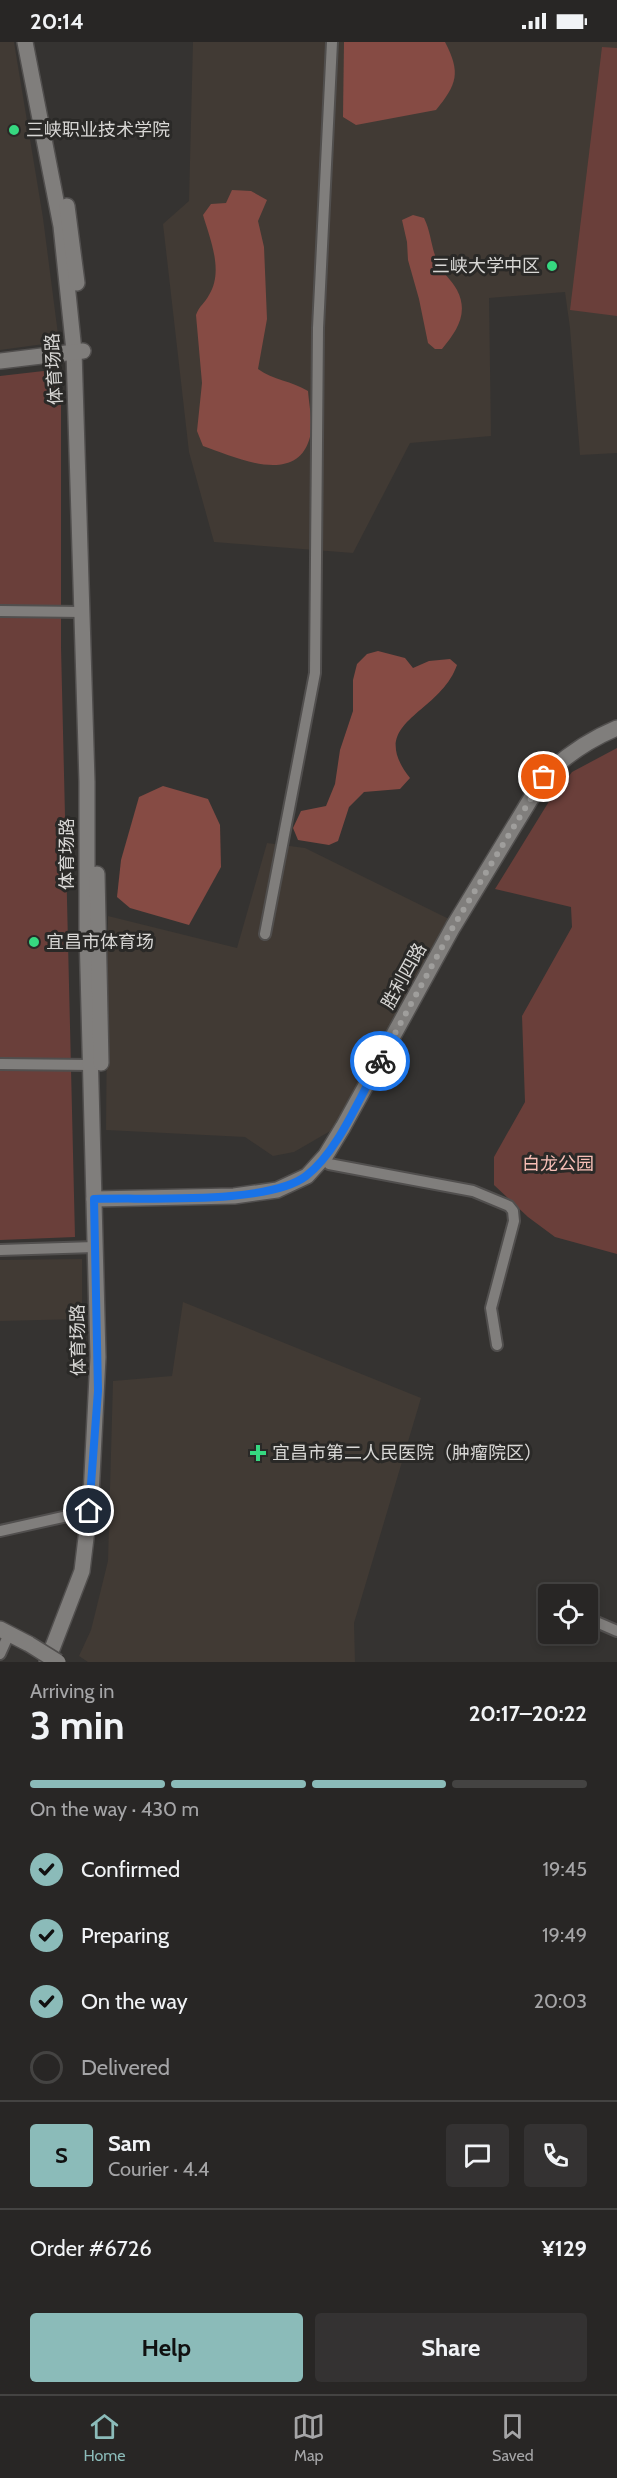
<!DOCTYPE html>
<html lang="en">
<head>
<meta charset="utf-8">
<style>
	body { margin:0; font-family:Cabin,"Noto Sans SC",sans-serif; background:#343232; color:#f1f3f6; height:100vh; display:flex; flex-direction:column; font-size:22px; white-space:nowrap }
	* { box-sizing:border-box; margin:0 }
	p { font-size:20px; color:#a5a5a7 }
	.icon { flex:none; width:33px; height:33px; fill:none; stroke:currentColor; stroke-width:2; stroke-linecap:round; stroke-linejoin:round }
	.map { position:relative; height:1620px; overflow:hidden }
	.drawer { display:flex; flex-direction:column; background:#282625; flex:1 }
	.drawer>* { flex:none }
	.tools { position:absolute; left:538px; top:1542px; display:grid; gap:12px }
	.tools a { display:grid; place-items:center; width:60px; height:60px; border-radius:6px; background:#282625; box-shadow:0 3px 9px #0003,0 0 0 2px #444342; font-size:30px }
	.pin { position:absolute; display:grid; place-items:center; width:51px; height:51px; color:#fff; margin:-26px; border:3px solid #fff; border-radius:50%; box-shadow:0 2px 6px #0007 }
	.courier { position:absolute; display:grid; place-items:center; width:60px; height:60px; margin:-30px; border:4px solid #1a73e8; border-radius:50%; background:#fff; color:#222; box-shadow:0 2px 8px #0007 }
	.head em { font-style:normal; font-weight:700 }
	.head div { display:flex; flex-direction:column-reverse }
	.head { display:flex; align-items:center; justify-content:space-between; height:102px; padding:0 30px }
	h1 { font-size:39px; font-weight:700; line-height:45px }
	.bar { display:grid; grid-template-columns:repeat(4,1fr); gap:9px 6px; align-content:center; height:72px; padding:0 30px }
	.bar i { height:8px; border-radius:4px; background:#444342 }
	.bar .on { background:#8bbbb9 }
	.bar p { grid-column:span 4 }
	.line { display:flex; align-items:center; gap:15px; padding:0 30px; border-top:2px solid #444342 }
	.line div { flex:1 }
	.round { display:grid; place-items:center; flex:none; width:63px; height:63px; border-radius:6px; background:#343232 }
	ol { padding:0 30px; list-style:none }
	li { display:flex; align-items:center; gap:18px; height:66px }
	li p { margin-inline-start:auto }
	li .icon { padding:6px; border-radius:50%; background:#8bbbb9; color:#111; stroke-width:4 }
	li:last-child { color:#a5a5a7 }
	li i { width:33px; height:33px; border:3px solid #444342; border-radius:50% }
	.primary-button { display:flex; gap:12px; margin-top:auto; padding:12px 30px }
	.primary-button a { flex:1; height:69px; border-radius:6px; background:#8bbbb9; color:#111; font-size:24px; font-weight:700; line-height:69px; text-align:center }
	.primary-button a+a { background:#343232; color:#f1f3f6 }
	.status { display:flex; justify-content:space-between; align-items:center; height:42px; padding:0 30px; background:#282625; direction:ltr }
	.status svg { height:16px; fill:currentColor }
	.dock { display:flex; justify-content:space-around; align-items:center; height:84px; border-top:2px solid #444342; background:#282625; font-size:16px; color:#a5a5a7 }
	.dock a { display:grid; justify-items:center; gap:3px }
	.dock .on { color:#8bbbb9 }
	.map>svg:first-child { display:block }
	.built { fill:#413a34 }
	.green { fill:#6a3f3a }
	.forest { fill:#864b44 }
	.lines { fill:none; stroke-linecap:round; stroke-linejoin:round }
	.street-casing { stroke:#514f4e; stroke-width:14 }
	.secondary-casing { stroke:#514f4e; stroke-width:18 }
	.street { stroke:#807e7c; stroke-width:10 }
	.secondary { stroke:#807e7c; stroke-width:15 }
	.secondary-bridge-casing { stroke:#514f4e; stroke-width:18; stroke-linecap:butt }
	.secondary-bridge { stroke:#807e7c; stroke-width:15 }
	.done { stroke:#9f9e9c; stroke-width:6; stroke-dasharray:0 10.8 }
	.route { stroke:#1a73e8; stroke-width:8 }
	.poi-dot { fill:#36d880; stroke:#2a2927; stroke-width:2 }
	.labels { text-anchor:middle; stroke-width:6; stroke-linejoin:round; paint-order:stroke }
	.poi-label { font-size:18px; fill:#d8d7d5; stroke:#2a2927; text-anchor:start }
	.street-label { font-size:18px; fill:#d8d7d5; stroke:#2a2927 }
	.park-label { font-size:18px; fill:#f7beb6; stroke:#2a2927 }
</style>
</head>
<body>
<div class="status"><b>20:14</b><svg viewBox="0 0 49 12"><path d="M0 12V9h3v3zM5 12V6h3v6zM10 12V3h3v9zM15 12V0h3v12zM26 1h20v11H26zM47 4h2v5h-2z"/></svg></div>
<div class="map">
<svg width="617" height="1620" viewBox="0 0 617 1620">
	<rect width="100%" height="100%" fill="#353331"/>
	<g class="built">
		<polygon points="0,0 14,0 43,176 59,300 0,308"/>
		<polygon points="193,0 617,0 617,411 580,413 570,286 565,250 489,256 491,394 410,401 353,511 214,500 189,410 163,182 189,159"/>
		<polygon points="267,801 305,806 451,878 339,1084 294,1110 273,1114 245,1095 106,1088 108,874 237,906"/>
		<polygon points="82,1217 82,1277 0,1279 0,1218"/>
		<polygon points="183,1260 421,1356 354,1581 355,1620 88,1620 79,1614 91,1588 108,1519 113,1339 172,1334"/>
	</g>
	<g class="green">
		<polygon points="602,5 617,6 617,274 570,268"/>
		<polygon points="61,327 61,605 75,1195 0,1198 0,334"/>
		<polygon points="617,706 617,1212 555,1195 528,1175 494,1143 494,1115 525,1060 522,974 572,885 571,865 495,847 548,761 572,730"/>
	</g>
	<g class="forest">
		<path d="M344,0H445C461,31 457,42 436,68L356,83L343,75Z"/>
		<path d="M232,148L251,149L267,158L258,179L264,205L267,277L258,327C273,338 292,339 308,349C309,362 313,381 310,395C297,445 235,415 203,404L197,389L202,341L196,273C199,264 205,261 209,253C224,229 210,197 203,173L211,162L226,161Z"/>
		<path d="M413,173L424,176C431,190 431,206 438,221C442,231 452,238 457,248C469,271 457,289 442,307H435L428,301L419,257L408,218L407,200L402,178Z"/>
		<path d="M378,609L405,616L413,626L429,619L450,617L457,623C439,674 365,679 410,736L400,747L364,750L349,765L338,799L329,803L298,798L293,786L301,769L326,764L335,742L340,708L353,669V638L357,622L367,612Z"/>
		<polygon points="163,744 208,757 220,783 221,825 189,883 130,866 117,855 121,818 139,755"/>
	</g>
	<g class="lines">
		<defs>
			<g id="street">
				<polyline points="0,569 82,570"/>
				<polyline points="265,892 315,631 318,286 332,0"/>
				<polyline points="0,1022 91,1023"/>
				<polyline points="329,1122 473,1149 509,1164 513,1169 514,1179 491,1266 497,1303"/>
				<polyline points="0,1208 95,1205"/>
				<polyline points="0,1489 99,1467"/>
				<polyline points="594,1579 617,1589"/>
				<polyline points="0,1612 9,1592"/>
			</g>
			<g id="secondary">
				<polyline points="25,0 61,184 74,309 87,740 87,889 98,1315 91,1454 82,1529 47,1620"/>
				<polyline points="67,164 77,241"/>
				<polyline points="0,319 83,309"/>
				<polyline points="97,832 101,1021"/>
				<path d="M94,1157L234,1154L277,1148L307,1134L326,1113L343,1085L453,885L544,735C566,713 588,698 617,686"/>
				<polyline points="0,1587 29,1602"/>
			</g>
		</defs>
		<use href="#street" class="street-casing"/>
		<use href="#secondary" class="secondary-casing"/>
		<use href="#street" class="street"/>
		<use href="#secondary" class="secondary"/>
		<defs>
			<polyline id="secondary-bridge" points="29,1602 58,1620"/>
		</defs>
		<use href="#secondary-bridge" class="secondary-bridge-casing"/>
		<use href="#secondary-bridge" class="secondary-bridge"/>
	</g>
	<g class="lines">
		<polyline class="done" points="380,1019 453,885 544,735"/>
		<path class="route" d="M89,1469L98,1349L94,1157C145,1155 268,1163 306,1134C338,1110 360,1054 380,1019"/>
	</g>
	<g class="poi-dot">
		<circle cx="14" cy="88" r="6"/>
		<circle cx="552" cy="224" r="6"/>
		<circle cx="34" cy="900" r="6"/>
		<path d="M255 1402h6v6h6v6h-6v6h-6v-6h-6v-6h6z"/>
	</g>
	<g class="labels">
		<g class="poi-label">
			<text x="26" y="94">三峡职业技术学院</text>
			<text x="540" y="230" text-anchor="end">三峡大学中区</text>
			<text x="46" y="906">宜昌市体育场</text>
			<text x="272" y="1417">宜昌市第二人民医院（肿瘤院区）</text>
		</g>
		<g class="street-label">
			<text transform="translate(54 327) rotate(-93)" y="6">体育场路</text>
			<text transform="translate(67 812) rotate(-90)" y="6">体育场路</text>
			<text transform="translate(404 934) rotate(-61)" y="6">胜利四路</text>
			<text transform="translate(78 1298) rotate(-91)" y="6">体育场路</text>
		</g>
		<g class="park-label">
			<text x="558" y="1128">白龙公园</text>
		</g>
	</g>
</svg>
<div class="tools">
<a><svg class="icon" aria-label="locate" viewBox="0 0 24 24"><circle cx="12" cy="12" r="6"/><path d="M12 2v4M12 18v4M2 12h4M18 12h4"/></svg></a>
</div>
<div class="pin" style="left:544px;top:735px;background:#ea580c"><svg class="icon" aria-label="bag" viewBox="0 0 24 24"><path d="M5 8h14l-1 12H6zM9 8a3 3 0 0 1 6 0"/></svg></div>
<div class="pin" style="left:89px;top:1469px;background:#1f2937"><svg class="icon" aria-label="home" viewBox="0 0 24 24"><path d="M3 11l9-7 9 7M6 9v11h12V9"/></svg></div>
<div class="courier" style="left:380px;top:1019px"><svg class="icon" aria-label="bike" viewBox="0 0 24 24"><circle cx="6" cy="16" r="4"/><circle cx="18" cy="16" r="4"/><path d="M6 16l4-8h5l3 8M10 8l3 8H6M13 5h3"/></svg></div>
</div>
<section class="drawer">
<div class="head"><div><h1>3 min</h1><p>Arriving in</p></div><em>20:17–20:22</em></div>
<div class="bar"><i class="on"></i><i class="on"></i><i class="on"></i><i></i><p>On the way · 430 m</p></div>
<ol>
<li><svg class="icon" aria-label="check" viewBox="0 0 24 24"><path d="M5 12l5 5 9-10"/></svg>Confirmed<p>19:45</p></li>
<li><svg class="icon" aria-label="check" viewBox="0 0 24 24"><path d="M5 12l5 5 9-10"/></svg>Preparing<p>19:49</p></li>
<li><svg class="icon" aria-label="check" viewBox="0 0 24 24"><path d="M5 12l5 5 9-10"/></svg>On the way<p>20:03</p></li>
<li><i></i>Delivered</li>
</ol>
<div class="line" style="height:108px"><b class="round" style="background:#8bbbb9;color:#111">S</b><div><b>Sam</b><p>Courier · 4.4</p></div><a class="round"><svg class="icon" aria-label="chat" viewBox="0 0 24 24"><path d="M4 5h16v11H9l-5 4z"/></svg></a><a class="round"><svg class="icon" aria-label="phone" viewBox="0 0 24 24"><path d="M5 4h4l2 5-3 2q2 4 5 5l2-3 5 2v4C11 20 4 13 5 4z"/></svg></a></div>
<div class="line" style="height:78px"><div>Order #6726</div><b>¥129</b></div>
<div class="primary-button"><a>Help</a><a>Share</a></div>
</section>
<nav class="dock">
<a class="on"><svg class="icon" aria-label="home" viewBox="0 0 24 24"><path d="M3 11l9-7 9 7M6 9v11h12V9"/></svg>Home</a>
<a><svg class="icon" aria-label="map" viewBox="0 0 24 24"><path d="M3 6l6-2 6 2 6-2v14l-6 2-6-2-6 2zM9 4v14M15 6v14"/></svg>Map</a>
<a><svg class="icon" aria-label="saved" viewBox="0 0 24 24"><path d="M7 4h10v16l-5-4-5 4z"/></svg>Saved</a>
</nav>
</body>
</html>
